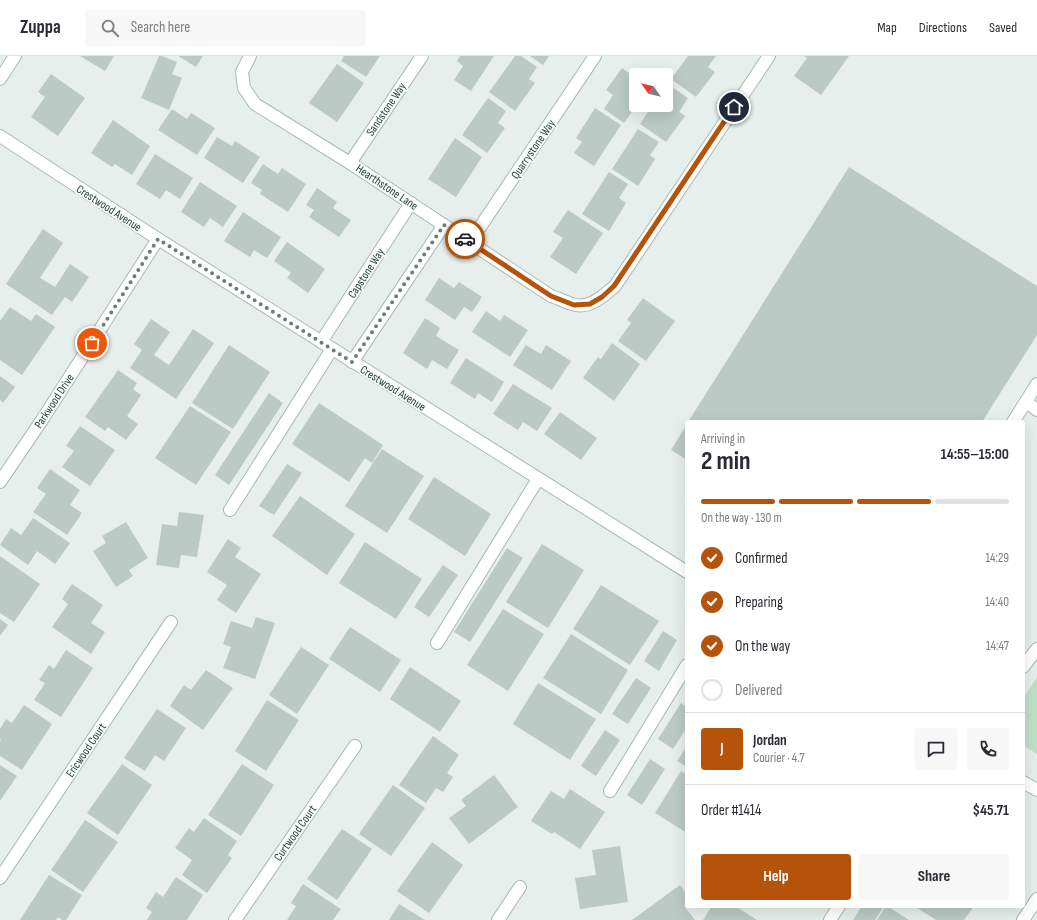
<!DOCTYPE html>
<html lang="en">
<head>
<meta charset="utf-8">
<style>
	body { margin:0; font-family:"Sofia Sans Condensed",sans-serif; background:#f7f7f7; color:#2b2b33; height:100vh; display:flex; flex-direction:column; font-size:15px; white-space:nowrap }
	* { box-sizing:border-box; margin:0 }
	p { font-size:13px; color:#7c7c81 }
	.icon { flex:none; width:22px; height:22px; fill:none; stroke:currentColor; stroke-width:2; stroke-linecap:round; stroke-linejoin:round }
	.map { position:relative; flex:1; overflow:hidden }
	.drawer { position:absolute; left:685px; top:364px; width:340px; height:488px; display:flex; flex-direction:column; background:#fff; border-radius:4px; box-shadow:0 4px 16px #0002 }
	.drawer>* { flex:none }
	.needle { width:26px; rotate:304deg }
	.controls { position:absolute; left:629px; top:12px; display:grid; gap:8px }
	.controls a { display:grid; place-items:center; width:44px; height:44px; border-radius:4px; background:#fff; box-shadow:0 4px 16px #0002; font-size:20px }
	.pin { position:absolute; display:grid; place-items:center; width:34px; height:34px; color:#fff; margin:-17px; border:2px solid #fff; border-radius:50%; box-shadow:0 1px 4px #0007 }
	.courier { position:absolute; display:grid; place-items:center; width:40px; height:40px; margin:-20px; border:3px solid #b45309; border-radius:50%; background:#fff; color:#222; box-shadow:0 1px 5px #0007 }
	.headline em { font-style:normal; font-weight:700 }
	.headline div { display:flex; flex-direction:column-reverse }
	.headline { display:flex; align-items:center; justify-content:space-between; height:68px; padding:0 16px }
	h1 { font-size:26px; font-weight:700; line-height:30px }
	.bar { display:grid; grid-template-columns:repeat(4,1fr); gap:6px 4px; align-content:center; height:48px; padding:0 16px }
	.bar i { height:5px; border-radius:3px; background:#e1e1e2 }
	.bar .on { background:#b45309 }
	.bar p { grid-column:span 4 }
	.line { display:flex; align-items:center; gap:10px; padding:0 16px; border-top:1px solid #e1e1e2 }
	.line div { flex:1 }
	.round { display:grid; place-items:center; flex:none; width:42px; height:42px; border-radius:4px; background:#f7f7f7 }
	ol { padding:0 16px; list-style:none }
	li { display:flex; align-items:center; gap:12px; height:44px }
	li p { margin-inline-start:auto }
	li .icon { padding:4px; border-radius:50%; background:#b45309; color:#fff; stroke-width:4 }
	li:last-child { color:#7c7c81 }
	li i { width:22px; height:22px; border:2px solid #e1e1e2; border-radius:50% }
	.primary-button { display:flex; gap:8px; margin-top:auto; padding:8px 16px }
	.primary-button a { flex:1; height:46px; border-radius:4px; background:#b45309; color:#fff; font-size:16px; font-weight:700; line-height:46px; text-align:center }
	.primary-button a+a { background:#f7f7f7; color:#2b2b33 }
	header { display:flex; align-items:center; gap:24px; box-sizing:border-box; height:56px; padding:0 20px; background:#fff; border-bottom:1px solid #e1e1e2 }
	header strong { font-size:19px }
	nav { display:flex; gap:22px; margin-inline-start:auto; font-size:14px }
	.search { width:280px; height:36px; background:#f7f7f7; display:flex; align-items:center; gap:10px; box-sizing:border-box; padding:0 14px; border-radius:4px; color:#7c7c81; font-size:15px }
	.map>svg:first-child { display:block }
	.green { fill:#bfe0c8 }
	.building { fill:#bbcac4 }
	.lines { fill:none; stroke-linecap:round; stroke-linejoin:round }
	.minor-casing { stroke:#a8b8b2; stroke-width:14 }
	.minor { stroke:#fff; stroke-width:12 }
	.done { stroke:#687f78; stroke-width:4; stroke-dasharray:0 7.2 }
	.route { stroke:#b45309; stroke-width:5 }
	.labels { text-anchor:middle; stroke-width:3.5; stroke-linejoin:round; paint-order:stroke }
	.street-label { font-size:12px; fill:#24423a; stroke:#f7fbf9 }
</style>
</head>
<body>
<header>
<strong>Zuppa</strong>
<div class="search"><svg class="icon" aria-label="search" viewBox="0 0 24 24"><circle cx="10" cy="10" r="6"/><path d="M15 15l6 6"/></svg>Search here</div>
<nav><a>Map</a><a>Directions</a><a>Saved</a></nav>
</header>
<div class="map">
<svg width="1037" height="864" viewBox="0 0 1037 864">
	<rect width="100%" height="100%" fill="#e6efeb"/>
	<polygon class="green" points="1037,621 1037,698 1023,689 1023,643"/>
	<g class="building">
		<polygon points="80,0 114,0 105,15"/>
		<polygon points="159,0 162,0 177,6 172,18 182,22 169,54 141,42"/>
		<polygon points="178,0 203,0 196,11"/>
		<polygon points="344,0 380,0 366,21 341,5"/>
		<polygon points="460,0 494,0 471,35 454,24 463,10 457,5"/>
		<polygon points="515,0 521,0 537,11 529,23 535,27 515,55 489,36"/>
		<polygon points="530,0 549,0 543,9"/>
		<polygon points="688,0 716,0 708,11 715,16 696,41 671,23"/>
		<polygon points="804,0 849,0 821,39 794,20 807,2"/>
		<polygon points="337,8 364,27 337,66 309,47"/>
		<polygon points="622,12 636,22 637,49 624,67 604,53 613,39 606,34"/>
		<polygon points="51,18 85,42 58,80 31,61 45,41 38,36"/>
		<polygon points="668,28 688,42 679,56 685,60 666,86 640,68 653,49 666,49 666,31"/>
		<polygon points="488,42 506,55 498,67 505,72 487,97 462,79"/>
		<polygon points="595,52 621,69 594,110 574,97 582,86 576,82"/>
		<polygon points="172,53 187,63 191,57 215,72 197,99 158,74"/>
		<polygon points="113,64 150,90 132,119 115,108 112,111 91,97"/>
		<polygon points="638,73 659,86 650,99 655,103 638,130 612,113"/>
		<polygon points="217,81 232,90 235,85 260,101 243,127 204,102"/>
		<polygon points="455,82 482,101 456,141 428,123"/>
		<polygon points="155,98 193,122 180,143 166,134 160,143 136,128"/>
		<polygon points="263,108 278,118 282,112 306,128 288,156 260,138 262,134 251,127"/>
		<polygon points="849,111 1037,230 1037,279 982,366 688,366"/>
		<polygon points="609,116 628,128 619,142 626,147 609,175 582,158"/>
		<polygon points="200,126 237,150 223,171 210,162 204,171 181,156"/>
		<polygon points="317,132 337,146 333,152 351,164 339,181 309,161 314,154 306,149"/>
		<polygon points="568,154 603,177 576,218 550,201 563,182 553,176"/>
		<polygon points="243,156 281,181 267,202 254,194 250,201 224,185"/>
		<polygon points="43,173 63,187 40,222 55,231 70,208 89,221 72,246 65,241 52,259 6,228"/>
		<polygon points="287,186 325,213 308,237 287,222 291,217 274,205"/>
		<polygon points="439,222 454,232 459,226 482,241 472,256 464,251 455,264 425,244"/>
		<polygon points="643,242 675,265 646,305 618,285 631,267 627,264"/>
		<polygon points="10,251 31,265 36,258 55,271 22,319 0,304 0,265"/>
		<polygon points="486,255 500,265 504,259 528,274 510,301 472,276"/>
		<polygon points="425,262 440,272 436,280 459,294 447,313 432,304 427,313 403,297"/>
		<polygon points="151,263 170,276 154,299 169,309 193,273 214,287 176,343 130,312 142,294 134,288"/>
		<polygon points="612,287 640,308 614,345 583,322 598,301 601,303"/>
		<polygon points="229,289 270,316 233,373 192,347"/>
		<polygon points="526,289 541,298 546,289 571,305 552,334 513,309"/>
		<polygon points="466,302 504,326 492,346 478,337 475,343 450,327"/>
		<polygon points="118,314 137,327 133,333 141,339 127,360 138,368 126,384 108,371 105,375 85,361"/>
		<polygon points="0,320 15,331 3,347 0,344"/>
		<polygon points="513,328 552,352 537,375 523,366 518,374 493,358"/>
		<polygon points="269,337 283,347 229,429 215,419"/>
		<polygon points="319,347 383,389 372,407 365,402 349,426 292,388"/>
		<polygon points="190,350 231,376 196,429 155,402"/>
		<polygon points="560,356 597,382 581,404 544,378"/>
		<polygon points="687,368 687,404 671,394"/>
		<polygon points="80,370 115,394 90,430 62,411 74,395 66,390"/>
		<polygon points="382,393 424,420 387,477 345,450"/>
		<polygon points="287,408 302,417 274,459 259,450"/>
		<polygon points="50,413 80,434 70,449 82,457 67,479 33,456 46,438 37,432"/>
		<polygon points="434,421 491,458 465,500 408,463"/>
		<polygon points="300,440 355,478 327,519 272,480"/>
		<polygon points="179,456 204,459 197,501 181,499 179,512 156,509 162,468 177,470"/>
		<polygon points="33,462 70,487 55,508 37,495 28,509 0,489 11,472 21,479"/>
		<polygon points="126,466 148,502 129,514 133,520 116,531 93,495 106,487 102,480"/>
		<polygon points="228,483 241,492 235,501 261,518 236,557 217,544 227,529 207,516"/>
		<polygon points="365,486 422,523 396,563 339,527"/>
		<polygon points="542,488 584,514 548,572 506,546"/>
		<polygon points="507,492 523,502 470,586 454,576"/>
		<polygon points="0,500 40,528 14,566 0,557"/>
		<polygon points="443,509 458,519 429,561 414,551"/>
		<polygon points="72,528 103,549 91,567 105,576 91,598 52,571 68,548 62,543"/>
		<polygon points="601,529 659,565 630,609 573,573"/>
		<polygon points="503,553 544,578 508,635 467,609"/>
		<polygon points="256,561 275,567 255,623 223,612 231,591 223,588 231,565 252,572"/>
		<polygon points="0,563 8,569 0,580"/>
		<polygon points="350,571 401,604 380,636 329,603"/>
		<polygon points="663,575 677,584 659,615 644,605"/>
		<polygon points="571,578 628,614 601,658 543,622"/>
		<polygon points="301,591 329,609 297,658 269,639"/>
		<polygon points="66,594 93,612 61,661 34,644 45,627 39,624 49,609 54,613"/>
		<polygon points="410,611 461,645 440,676 390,643"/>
		<polygon points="206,614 233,632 203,674 170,650 184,629 191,634"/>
		<polygon points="636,622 651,632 628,668 612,658"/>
		<polygon points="538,627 596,663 570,704 513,668"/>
		<polygon points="267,644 299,664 266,715 235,695"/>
		<polygon points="681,647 687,651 687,671 673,693 658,683"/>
		<polygon points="24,649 52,668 22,714 0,700 0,686 1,684 0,683 0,673 6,663 12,667"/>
		<polygon points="157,653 186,672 164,705 155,699 145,715 124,702"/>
		<polygon points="605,674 620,684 596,720 581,710"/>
		<polygon points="433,680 459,699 447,717 453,721 443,736 436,732 426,747 399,729"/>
		<polygon points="687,690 687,711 677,705"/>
		<polygon points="650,703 665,713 642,749 627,739"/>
		<polygon points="122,708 152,729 118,779 87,757"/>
		<polygon points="242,708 274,729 241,780 208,759"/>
		<polygon points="0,709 17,720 0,745"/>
		<polygon points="681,715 687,719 687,777 655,757"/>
		<polygon points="494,719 518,751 469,788 449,762 466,750 461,744"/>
		<polygon points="393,729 425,752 391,800 359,778"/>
		<polygon points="570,733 605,756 580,793 554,776 552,778 531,765 551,735 564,743"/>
		<polygon points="204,762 237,785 228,799 232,802 207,837 182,819 192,804 175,792 189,772 194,776"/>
		<polygon points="85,764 118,786 83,836 51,814"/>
		<polygon points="342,773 372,793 337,844 307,823"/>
		<polygon points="432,786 463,809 429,857 397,835"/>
		<polygon points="620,790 628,846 580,853 575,822 596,819 592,794"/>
		<polygon points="49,819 82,839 66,864 62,864 58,861 56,864 20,864"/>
		<polygon points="176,821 203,839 187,864 147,864 152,856 146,852 156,836 163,841"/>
		<polygon points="303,828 341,853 333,864 287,864 296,850 291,847"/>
		<polygon points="680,829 687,839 687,847 684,850 695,864 632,864"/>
		<polygon points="399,848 425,864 389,864"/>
		<polygon points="712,850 735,850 757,864 703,864"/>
		<polygon points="862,850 884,850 875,864 853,864"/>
		<polygon points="886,850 887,850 909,864 877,864"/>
		<polygon points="914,850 974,850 964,864 936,864"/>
	</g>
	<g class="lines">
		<defs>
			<g id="minor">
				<path d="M250,0L242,16L244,32L255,48L350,107L551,240C558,242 565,246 572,248C589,254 603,240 615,230L769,0"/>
				<polyline points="0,23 15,0"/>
				<polyline points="0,80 158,183 687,516"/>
				<polyline points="350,107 422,0"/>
				<polyline points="470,186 595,0"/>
				<polyline points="321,286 411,147"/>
				<polyline points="352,306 444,169"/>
				<polyline points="1026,346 1037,354"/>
				<polyline points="1013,366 1037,328"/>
				<polyline points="0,426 42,364 158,183"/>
				<polyline points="230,454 332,293"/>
				<polyline points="437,587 538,423"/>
				<polyline points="1023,611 1037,593"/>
				<polyline points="1023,726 1037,734"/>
				<polyline points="610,735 687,609"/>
				<polyline points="0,822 171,566"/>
				<polyline points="235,864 355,690"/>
				<polyline points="498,864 520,831"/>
				<polyline points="830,864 839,850"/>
				<polyline points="1023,864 1037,843"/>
			</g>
		</defs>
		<use href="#minor" class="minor-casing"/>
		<use href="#minor" class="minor"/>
	</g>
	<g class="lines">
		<polyline class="done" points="92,287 158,183 352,306 444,169 465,183"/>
		<polyline class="route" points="465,183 551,240 574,249 590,248 602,241 614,230 734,51"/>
	</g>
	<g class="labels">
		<g class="street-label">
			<text transform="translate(386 53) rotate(-56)" y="4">Sandstone Way</text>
			<text transform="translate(533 93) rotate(-56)" y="4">Quarrystone Way</text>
			<text transform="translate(387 131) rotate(34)" y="4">Hearthstone Lane</text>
			<text transform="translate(109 152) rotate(33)" y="4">Crestwood Avenue</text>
			<text transform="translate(366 217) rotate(-57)" y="4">Capstone Way</text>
			<text transform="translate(393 332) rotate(32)" y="4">Crestwood Avenue</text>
			<text transform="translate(54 345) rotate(-57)" y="4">Parkwood Drive</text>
			<text transform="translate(86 694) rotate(-56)" y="4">Ericwood Court</text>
			<text transform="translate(295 777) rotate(-55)" y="4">Curtwood Court</text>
		</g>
	</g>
</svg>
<div class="controls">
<a><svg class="needle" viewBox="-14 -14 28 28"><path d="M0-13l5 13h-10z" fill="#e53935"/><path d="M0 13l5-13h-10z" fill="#7c7c81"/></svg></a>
</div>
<div class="pin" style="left:92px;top:287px;background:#ea580c"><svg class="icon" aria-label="bag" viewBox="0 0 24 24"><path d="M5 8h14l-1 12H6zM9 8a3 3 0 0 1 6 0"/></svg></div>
<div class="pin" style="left:734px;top:51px;background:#1f2937"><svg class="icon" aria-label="home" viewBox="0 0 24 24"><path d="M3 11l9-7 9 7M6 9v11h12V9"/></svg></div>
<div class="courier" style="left:465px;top:183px"><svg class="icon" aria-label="car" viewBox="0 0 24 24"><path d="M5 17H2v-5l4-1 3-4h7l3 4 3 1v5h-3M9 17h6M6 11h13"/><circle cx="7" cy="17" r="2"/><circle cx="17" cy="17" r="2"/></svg></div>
<section class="drawer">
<div class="headline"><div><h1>2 min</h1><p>Arriving in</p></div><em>14:55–15:00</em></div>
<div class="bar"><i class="on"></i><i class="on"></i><i class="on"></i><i></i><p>On the way · 130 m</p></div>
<ol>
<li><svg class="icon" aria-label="check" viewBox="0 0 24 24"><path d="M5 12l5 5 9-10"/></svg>Confirmed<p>14:29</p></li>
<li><svg class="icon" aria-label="check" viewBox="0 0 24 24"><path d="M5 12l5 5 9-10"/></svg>Preparing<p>14:40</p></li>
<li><svg class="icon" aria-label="check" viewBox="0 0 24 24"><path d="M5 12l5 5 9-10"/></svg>On the way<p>14:47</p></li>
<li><i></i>Delivered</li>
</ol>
<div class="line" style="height:72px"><b class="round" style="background:#b45309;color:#fff">J</b><div><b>Jordan</b><p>Courier · 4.7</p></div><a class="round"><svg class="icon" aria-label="chat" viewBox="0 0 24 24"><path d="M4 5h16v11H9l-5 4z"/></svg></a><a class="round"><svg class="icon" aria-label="phone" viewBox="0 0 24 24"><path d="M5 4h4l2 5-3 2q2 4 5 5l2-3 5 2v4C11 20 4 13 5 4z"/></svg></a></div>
<div class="line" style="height:52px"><div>Order #1414</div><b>$45.71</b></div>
<div class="primary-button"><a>Help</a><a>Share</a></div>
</section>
</div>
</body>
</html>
